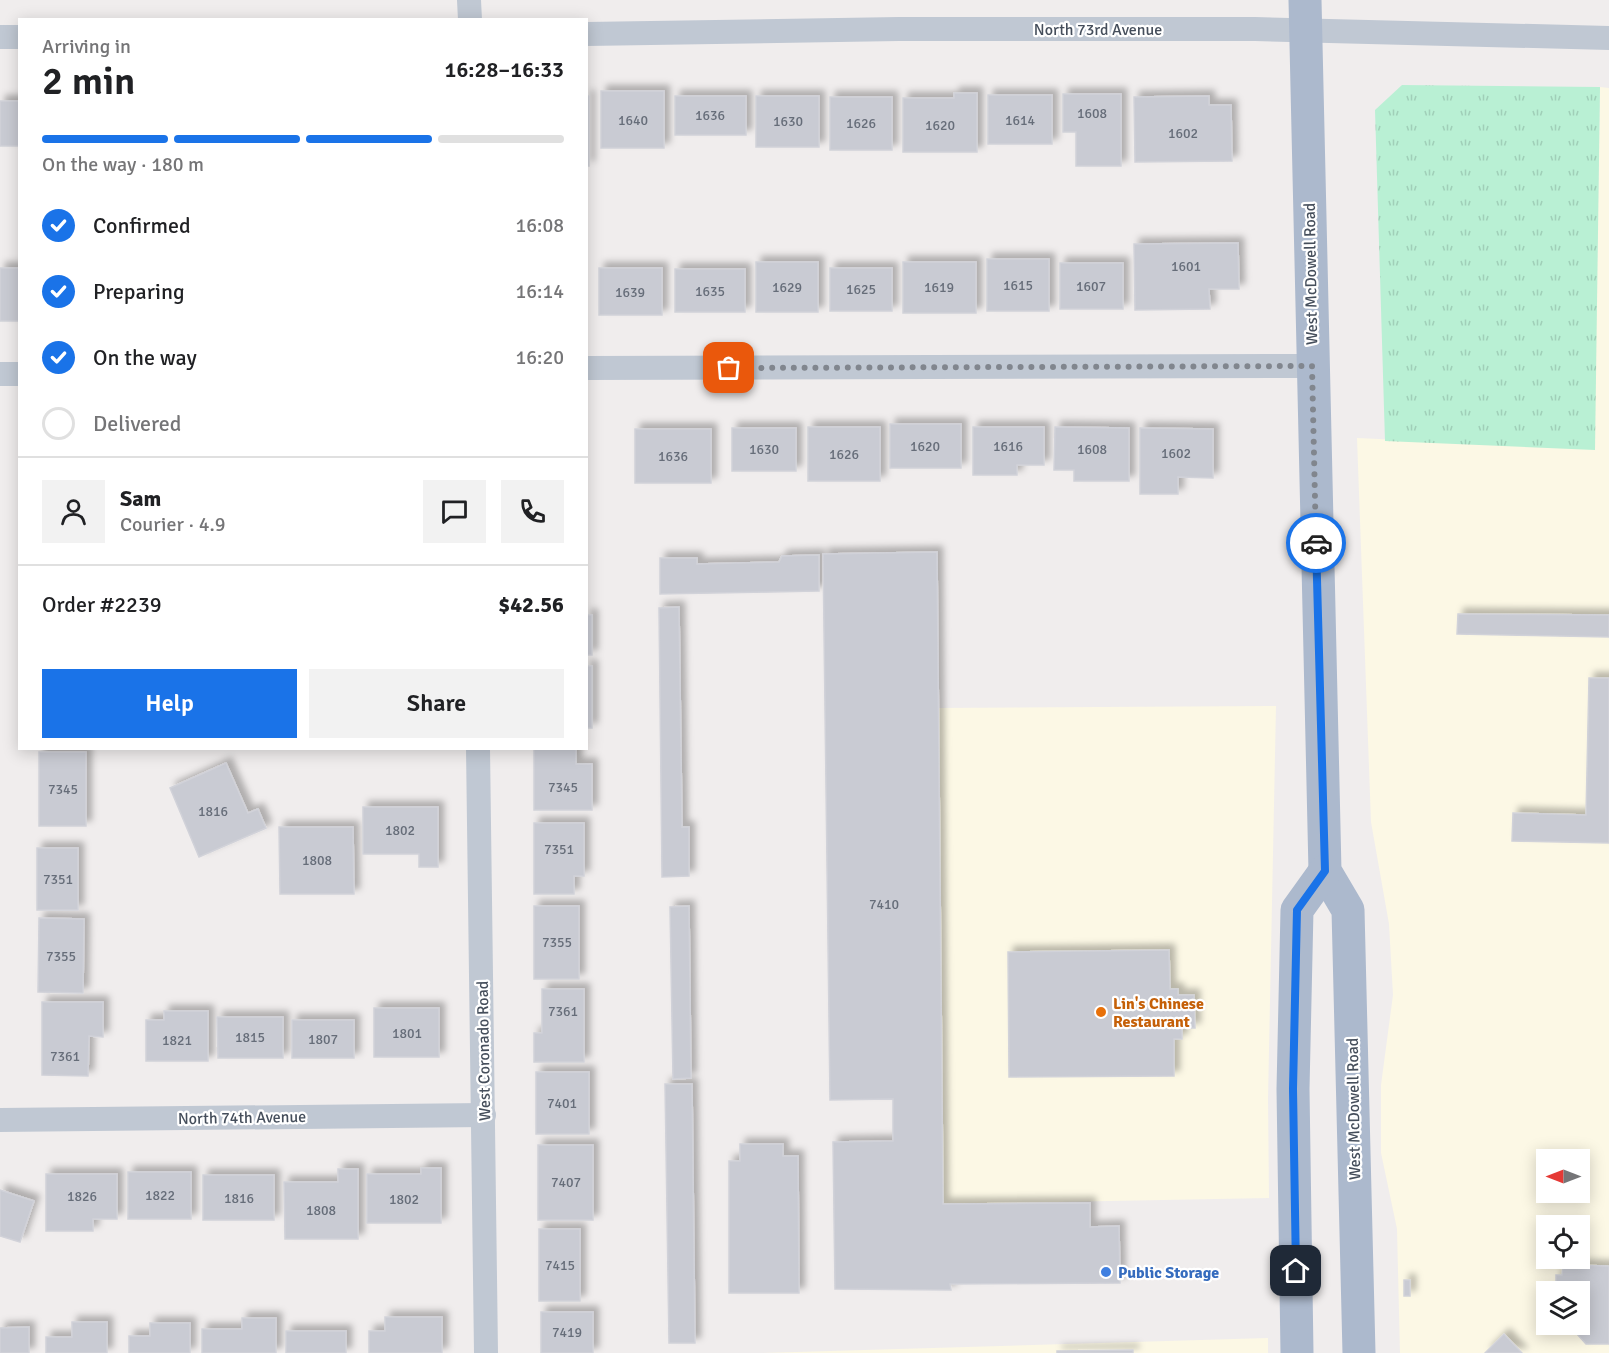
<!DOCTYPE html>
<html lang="en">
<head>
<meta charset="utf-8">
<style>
	body { margin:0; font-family:Signika,sans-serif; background:#f2f2f2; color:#202124; height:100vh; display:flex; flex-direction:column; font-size:22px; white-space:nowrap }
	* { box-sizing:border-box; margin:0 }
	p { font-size:20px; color:#757577 }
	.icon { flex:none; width:33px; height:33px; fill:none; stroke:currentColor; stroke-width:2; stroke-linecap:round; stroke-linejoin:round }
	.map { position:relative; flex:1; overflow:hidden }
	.drawer { position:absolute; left:18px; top:18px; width:570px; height:732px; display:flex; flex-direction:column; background:#fff; border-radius:0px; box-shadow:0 3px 15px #0003 }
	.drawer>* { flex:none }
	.needle { width:39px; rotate:270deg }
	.controls { position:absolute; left:1536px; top:1149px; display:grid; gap:12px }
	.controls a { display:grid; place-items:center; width:54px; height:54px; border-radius:0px; background:#fff; box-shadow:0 3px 15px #0003; font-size:30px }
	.pin { position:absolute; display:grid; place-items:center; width:51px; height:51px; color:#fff; margin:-26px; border-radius:12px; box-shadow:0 3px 9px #0006 }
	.courier { position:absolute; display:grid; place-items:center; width:60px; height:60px; margin:-30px; border:4px solid #1a73e8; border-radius:50%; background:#fff; color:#222; box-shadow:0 2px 8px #0007 }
	.overview em { font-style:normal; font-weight:600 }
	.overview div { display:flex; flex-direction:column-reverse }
	.overview { display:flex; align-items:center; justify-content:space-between; height:102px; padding:0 24px }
	h1 { font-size:39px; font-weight:600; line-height:45px }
	.bar { display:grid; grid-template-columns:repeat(4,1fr); gap:9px 6px; align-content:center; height:72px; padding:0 24px }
	.bar i { height:8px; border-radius:4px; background:#e0e0e0 }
	.bar .selected { background:#1a73e8 }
	.bar p { grid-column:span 4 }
	.line { display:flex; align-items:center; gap:15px; padding:0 24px; border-top:2px solid #e0e0e0 }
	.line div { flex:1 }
	.round { display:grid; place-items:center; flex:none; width:63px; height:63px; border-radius:0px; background:#f2f2f2 }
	ol { padding:0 24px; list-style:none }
	li { display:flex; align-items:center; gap:18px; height:66px }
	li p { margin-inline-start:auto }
	li .icon { padding:6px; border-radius:50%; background:#1a73e8; color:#fff; stroke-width:4 }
	li:last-child { color:#757577 }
	li i { width:33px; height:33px; border:3px solid #e0e0e0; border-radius:50% }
	.action { display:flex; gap:12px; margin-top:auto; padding:12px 24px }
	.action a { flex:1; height:69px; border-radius:0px; background:#1a73e8; color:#fff; font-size:24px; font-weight:600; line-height:69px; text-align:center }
	.action a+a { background:#f2f2f2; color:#202124 }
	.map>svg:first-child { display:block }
	.commercial { fill:#fcf8e5; fill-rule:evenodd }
	.grass { fill:url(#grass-tufts) }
	.building { fill:#c9cbd3; stroke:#d1d2d9; stroke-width:1.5; filter:url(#shadow) }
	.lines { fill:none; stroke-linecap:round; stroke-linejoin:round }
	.street { stroke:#c0c8d3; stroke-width:24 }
	.primary { stroke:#acb9cd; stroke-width:33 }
	.done { stroke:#81868e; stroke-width:6; stroke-dasharray:0 10.8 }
	.route { stroke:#1a73e8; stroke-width:8 }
	.food-dot { fill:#e8710a; stroke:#fff; stroke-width:2 }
	.shop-dot { fill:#3f7fe0; stroke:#fff; stroke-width:2 }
	.labels { text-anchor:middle; stroke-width:4.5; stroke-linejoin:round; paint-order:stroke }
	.number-label { font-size:14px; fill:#666d79 }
	.street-label { font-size:16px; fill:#454e5b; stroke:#fff }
	.food-label { font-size:16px; font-weight:bold; fill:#c56008; stroke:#fff; text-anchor:start }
	.shop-label { font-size:16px; font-weight:bold; fill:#366cbe; stroke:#fff; text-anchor:start }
</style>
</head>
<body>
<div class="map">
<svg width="1609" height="1353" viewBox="0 0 1609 1353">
	<defs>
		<pattern id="grass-tufts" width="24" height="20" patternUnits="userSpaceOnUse" patternTransform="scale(1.5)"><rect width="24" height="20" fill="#b9f0d4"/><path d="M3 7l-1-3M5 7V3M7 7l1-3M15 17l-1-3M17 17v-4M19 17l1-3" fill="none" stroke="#a0cfb8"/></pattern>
		<filter id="shadow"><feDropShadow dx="5.5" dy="-5.5" stdDeviation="3" flood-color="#0004"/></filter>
	</defs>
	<rect width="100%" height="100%" fill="#f0eded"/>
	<g class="commercial">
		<path d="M1600,87L1609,88V1353H1400L1397,1229L1381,1153V1085L1393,995L1389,924L1371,822L1357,438L1594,449ZM1546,1160H1580V1192H1546ZM1546,1226H1580V1258H1546ZM1546,1292H1580V1324H1546Z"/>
		<polygon points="1276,706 1268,1099 1269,1198 943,1204 938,708"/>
		<polygon points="1268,1338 1268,1353 760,1353"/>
	</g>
	<polygon class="grass" points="1402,85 1600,87 1595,450 1385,441 1375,110"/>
	<g class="building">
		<rect x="601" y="91" width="63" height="57"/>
		<polygon points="954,93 977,93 977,152 903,152 903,98 954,98"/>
		<polygon points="1063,94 1121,94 1121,166 1076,166 1076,132 1063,132"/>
		<rect x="988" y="95" width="64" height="49"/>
		<rect x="586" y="96" width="3" height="70"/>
		<rect x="675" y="96" width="71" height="39"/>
		<rect x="756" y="96" width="63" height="51"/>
		<polygon points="1209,96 1209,105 1231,105 1232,161 1135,162 1134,97"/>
		<rect x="830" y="97" width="62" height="53"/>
		<rect x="0" y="101" width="20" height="45"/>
		<polygon points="1238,243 1239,289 1209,289 1210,309 1135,310 1134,244"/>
		<rect x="987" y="259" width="62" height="52"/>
		<rect x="756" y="262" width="62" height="50"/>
		<rect x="903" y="262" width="73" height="51"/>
		<rect x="1060" y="263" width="63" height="46"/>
		<rect x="0" y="268" width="19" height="53"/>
		<rect x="599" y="268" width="63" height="47"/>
		<rect x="830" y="268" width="62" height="43"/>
		<rect x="675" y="269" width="70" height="43"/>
		<rect x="890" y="424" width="71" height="44"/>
		<rect x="808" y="427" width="72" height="54"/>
		<polygon points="973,427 1044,427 1044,465 1017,465 1017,475 973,475"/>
		<polygon points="1055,427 1129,428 1129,481 1074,481 1074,470 1054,470"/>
		<rect x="732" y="428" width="64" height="43"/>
		<polygon points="1140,428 1213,429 1213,478 1178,477 1178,494 1140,494"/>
		<rect x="635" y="429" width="76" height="54"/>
		<polygon points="937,552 943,1204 1090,1203 1090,1227 1119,1226 1120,1283 950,1284 951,1290 835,1289 833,1142 893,1141 893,1099 830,1100 823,554"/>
		<polygon points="819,555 819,591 660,594 660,558 697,558 697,564 779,562 782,556"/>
		<polygon points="679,607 682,827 689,827 689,876 662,877 659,608"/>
		<polygon points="1458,614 1609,615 1609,637 1457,634"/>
		<rect x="586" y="615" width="6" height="40"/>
		<rect x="586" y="666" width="6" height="62"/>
		<polygon points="1589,678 1609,678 1609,843 1512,841 1513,813 1586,815"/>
		<polygon points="534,748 576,748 576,764 592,764 592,810 534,810"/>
		<rect x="39" y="752" width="47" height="74"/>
		<polygon points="226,763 248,813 258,809 266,828 199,857 170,788"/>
		<polygon points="363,807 438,807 438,867 419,867 419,854 363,854"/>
		<polygon points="534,823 584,823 584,876 574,876 574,894 534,894"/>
		<polygon points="279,827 353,827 354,894 280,894"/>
		<rect x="37" y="848" width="41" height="62"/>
		<rect x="534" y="906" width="45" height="73"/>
		<polygon points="689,906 691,1078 673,1079 670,907"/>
		<polygon points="39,918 84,919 83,993 38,992"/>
		<polygon points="1169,950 1170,989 1178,989 1178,995 1194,995 1195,1028 1182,1028 1182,1039 1174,1039 1174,1076 1009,1077 1008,952"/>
		<polygon points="542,989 584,989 584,1062 534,1062 534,1033 542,1033"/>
		<polygon points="42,1002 103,1002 103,1037 89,1036 88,1076 42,1075"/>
		<rect x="374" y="1008" width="65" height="49"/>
		<polygon points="164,1011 208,1011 208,1061 146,1061 146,1020 164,1020"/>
		<polygon points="217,1017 283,1017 283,1058 218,1058"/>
		<rect x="292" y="1020" width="62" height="38"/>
		<rect x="536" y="1072" width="53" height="62"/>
		<polygon points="665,1084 692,1084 695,1343 669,1343"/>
		<polygon points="740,1144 783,1144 783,1156 798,1156 799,1293 729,1293 729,1161 740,1161"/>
		<rect x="538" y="1145" width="55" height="75"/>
		<polygon points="421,1168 441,1168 441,1223 367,1223 367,1174 421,1174"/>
		<polygon points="338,1169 358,1169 358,1239 285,1239 284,1182 338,1182"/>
		<rect x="128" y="1172" width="63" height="47"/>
		<polygon points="46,1174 117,1174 117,1219 93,1219 93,1231 46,1231"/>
		<rect x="203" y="1175" width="71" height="45"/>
		<polygon points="0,1190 34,1201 20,1242 0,1236"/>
		<rect x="539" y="1229" width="41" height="72"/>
		<polygon points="1563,1265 1609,1266 1609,1344 1586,1344 1568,1324 1580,1324 1580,1292 1556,1292 1556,1275 1562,1275"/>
		<rect x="1404" y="1280" width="6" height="16"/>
		<rect x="541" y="1312" width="52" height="41"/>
		<polygon points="385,1317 442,1317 442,1353 369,1353 369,1331 385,1331"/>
		<polygon points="242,1318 276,1318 276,1353 202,1353 202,1329 242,1329"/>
		<polygon points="72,1322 107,1322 107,1353 46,1353 46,1337 72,1337"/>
		<polygon points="150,1323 190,1323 190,1353 129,1353 129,1336 150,1336"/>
		<polygon points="29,1327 29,1353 0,1353 0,1328"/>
		<rect x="286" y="1331" width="60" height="22"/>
		<polygon points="1504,1334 1522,1353 1485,1353"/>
		<polygon points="1133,1350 1133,1353 1057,1353 1057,1351"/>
	</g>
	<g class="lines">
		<g class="street">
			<polyline points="469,0 470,20"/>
			<polyline points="586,34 899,29 1255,29 1609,38"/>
			<polyline points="0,37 20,37"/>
			<polyline points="586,368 1312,366"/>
			<polyline points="0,374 20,374"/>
			<polyline points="478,748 486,1353"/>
			<polyline points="0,1120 484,1115"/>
		</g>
		<g class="primary">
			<polyline points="1305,0 1325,871 1348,910 1359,1353"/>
			<polyline points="1297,1353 1293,1089 1297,910 1325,871"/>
		</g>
	</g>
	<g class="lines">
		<polyline class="done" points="729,368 1312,366 1316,543"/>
		<polyline class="route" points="1296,1271 1293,1089 1297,910 1325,871 1316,543"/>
	</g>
	<circle class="food-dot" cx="1101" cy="1012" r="6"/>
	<circle class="shop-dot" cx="1106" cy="1272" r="6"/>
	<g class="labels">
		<g class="number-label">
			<text x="1092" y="118">1608</text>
			<text x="710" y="120">1636</text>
			<text x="633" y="125">1640</text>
			<text x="1020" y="125">1614</text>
			<text x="788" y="126">1630</text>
			<text x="861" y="128">1626</text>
			<text x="940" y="130">1620</text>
			<text x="1183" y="138">1602</text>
			<text x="1186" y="271">1601</text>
			<text x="1018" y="290">1615</text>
			<text x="1091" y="291">1607</text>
			<text x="787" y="292">1629</text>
			<text x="939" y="292">1619</text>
			<text x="861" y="294">1625</text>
			<text x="710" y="296">1635</text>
			<text x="630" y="297">1639</text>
			<text x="925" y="451">1620</text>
			<text x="1008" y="451">1616</text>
			<text x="764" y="454">1630</text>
			<text x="1092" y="454">1608</text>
			<text x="1176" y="458">1602</text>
			<text x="844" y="459">1626</text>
			<text x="673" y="461">1636</text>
			<text x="563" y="792">7345</text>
			<text x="63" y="794">7345</text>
			<text x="213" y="816">1816</text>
			<text x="400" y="835">1802</text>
			<text x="559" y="854">7351</text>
			<text x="317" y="865">1808</text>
			<text x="58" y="884">7351</text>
			<text x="884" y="909">7410</text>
			<text x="557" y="947">7355</text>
			<text x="61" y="961">7355</text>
			<text x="563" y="1016">7361</text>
			<text x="407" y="1038">1801</text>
			<text x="250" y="1042">1815</text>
			<text x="323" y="1044">1807</text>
			<text x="177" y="1045">1821</text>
			<text x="65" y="1061">7361</text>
			<text x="562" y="1108">7401</text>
			<text x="566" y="1187">7407</text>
			<text x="160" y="1200">1822</text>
			<text x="82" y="1201">1826</text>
			<text x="239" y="1203">1816</text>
			<text x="404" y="1204">1802</text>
			<text x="321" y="1215">1808</text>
			<text x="560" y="1270">7415</text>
			<text x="567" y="1337">7419</text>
		</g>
		<g class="street-label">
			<text x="1098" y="35">North 73rd Avenue</text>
			<text transform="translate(1310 274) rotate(-91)" y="6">West McDowell Road</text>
			<text transform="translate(483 1051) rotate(-91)" y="6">West Coronado Road</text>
			<text transform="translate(1353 1109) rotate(-91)" y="6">West McDowell Road</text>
			<text transform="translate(242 1117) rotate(-1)" y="6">North 74th Avenue</text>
		</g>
		<g class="food-label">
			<text x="1113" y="1009">Lin's Chinese<tspan x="1113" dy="18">Restaurant</tspan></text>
		</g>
		<g class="shop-label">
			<text x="1118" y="1278">Public Storage</text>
		</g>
	</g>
</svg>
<div class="controls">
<a><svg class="needle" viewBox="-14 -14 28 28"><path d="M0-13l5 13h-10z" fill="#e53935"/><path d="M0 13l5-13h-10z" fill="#757577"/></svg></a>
<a><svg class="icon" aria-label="locate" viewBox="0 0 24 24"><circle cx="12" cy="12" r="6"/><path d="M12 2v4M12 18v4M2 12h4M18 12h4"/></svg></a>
<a><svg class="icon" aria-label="layers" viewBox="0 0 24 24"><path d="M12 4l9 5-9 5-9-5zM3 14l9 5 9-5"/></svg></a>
</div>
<div class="pin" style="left:729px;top:368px;background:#ea580c"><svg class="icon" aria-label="bag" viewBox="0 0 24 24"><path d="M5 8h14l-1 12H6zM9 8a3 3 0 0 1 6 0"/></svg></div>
<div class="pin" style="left:1296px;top:1271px;background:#1f2937"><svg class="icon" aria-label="home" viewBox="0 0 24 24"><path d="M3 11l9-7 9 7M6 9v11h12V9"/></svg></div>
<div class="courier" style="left:1316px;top:543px"><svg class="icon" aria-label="car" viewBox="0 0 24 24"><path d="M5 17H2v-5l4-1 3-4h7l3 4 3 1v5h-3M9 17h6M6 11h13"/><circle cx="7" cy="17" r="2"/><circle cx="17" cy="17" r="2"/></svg></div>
<section class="drawer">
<div class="overview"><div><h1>2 min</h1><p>Arriving in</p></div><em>16:28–16:33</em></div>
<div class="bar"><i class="selected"></i><i class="selected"></i><i class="selected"></i><i></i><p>On the way · 180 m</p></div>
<ol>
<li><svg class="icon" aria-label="check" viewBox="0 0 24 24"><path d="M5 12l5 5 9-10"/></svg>Confirmed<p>16:08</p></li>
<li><svg class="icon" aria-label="check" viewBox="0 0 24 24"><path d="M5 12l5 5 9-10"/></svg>Preparing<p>16:14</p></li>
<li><svg class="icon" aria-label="check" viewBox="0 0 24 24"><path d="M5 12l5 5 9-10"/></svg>On the way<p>16:20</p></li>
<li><i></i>Delivered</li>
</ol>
<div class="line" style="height:108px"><a class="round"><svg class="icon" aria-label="person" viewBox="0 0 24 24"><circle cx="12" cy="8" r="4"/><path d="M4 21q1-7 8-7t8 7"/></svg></a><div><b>Sam</b><p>Courier · 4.9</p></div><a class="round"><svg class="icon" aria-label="chat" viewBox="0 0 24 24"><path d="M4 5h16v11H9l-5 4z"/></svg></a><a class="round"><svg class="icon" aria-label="phone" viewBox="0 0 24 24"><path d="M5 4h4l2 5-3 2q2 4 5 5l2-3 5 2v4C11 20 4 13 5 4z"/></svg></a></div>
<div class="line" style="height:78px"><div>Order #2239</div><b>$42.56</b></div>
<div class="action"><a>Help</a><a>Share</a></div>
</section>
</div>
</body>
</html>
